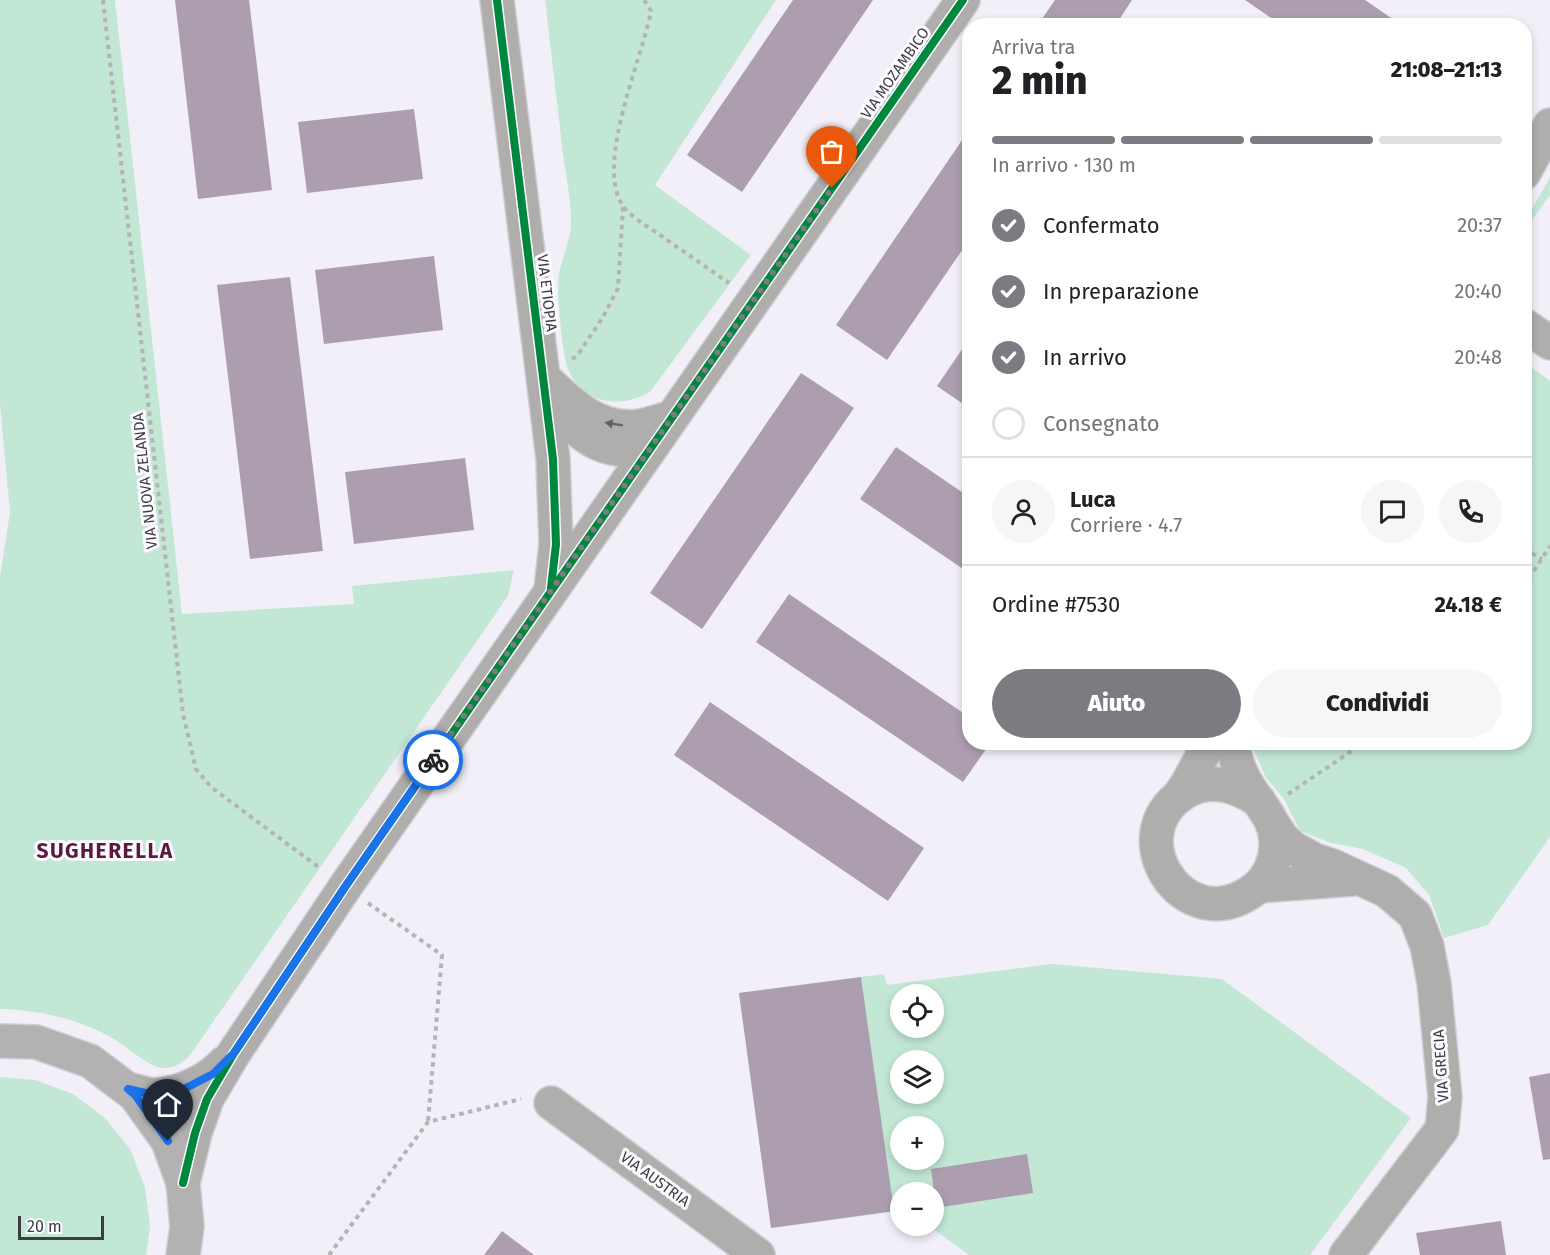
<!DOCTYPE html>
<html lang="it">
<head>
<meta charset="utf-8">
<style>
	body { margin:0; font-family:"Fira Sans",sans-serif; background:#f6f6f6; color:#202124; height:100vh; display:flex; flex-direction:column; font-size:22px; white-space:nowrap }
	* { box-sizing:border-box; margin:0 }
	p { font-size:20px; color:#757577 }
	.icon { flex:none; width:33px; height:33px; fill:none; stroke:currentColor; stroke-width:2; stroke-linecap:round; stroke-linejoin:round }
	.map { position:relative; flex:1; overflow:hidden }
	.panel { position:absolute; left:962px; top:18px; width:570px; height:732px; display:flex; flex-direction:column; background:#fff; border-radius:24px; box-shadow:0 3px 9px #0003 }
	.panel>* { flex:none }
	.buttons { position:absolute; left:890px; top:984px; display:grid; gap:12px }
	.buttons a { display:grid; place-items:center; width:54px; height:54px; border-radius:50%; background:#fff; box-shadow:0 3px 9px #0003; font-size:30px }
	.scale { position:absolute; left:18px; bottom:15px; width:86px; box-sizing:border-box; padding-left:6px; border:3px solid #3e3b43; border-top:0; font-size:16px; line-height:21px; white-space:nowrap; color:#3e3b43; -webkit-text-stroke:4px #fcfbff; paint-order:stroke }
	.pin { position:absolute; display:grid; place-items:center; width:51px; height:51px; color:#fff; margin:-62px -26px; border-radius:50% 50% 50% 0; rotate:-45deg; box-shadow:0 0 6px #0007 }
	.pin .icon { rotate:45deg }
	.courier { position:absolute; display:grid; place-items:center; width:60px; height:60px; margin:-30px; border:4px solid #1a73e8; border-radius:50%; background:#fff; color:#222; box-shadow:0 2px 8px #0007 }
	.headline em { font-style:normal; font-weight:800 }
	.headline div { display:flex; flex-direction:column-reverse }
	.headline { display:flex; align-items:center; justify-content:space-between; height:102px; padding:0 30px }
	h1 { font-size:39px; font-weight:800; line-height:45px }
	.bar { display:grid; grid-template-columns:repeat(4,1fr); gap:9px 6px; align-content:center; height:72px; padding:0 30px }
	.bar i { height:8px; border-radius:4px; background:#e0e0e0 }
	.bar .active { background:#7d7a82 }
	.bar p { grid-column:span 4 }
	.line { display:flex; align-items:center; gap:15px; padding:0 30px; border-top:2px solid #e0e0e0 }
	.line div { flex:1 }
	.round { display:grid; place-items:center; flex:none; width:63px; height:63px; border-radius:32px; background:#f6f6f6 }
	ol { padding:0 30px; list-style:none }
	li { display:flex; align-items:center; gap:18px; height:66px }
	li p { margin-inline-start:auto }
	li .icon { padding:6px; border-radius:50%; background:#7d7a82; color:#fff; stroke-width:4 }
	li:last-child { color:#757577 }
	li i { width:33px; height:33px; border:3px solid #e0e0e0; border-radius:50% }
	.button { display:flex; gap:12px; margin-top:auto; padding:12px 30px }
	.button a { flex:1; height:69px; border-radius:36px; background:#7d7a82; color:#fff; font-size:24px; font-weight:800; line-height:69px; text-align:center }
	.button a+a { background:#f6f6f6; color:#202124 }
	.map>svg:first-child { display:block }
	.green { fill:#c2e8d5; fill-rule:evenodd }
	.building { fill:#ad9eaf }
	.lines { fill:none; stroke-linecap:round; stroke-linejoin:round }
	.minor-casing { stroke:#cfccd3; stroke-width:36 }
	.major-casing { stroke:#cfccd3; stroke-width:36 }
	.path { stroke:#b5b3b4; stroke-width:4; stroke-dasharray:4.5 4.5; stroke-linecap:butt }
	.minor { stroke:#b0aead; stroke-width:33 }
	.major { stroke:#b3b1b2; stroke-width:33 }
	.cycleway-casing { stroke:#fcfbff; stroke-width:11 }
	.cycleway { stroke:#00873e; stroke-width:8 }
	.oneway { fill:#666368 }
	.done { stroke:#7d7a82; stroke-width:6; stroke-dasharray:0 10.8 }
	.route { stroke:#1a73e8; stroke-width:8 }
	.labels { text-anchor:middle; stroke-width:6; stroke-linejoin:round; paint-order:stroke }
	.street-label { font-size:15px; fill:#3e3b43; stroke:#fcfbff }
	.district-label { font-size:21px; font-weight:bold; letter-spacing:1.5px; fill:#591a3b; stroke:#fcfbff }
</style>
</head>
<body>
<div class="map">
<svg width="1550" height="1255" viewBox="0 0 1550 1255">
	<rect width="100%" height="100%" fill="#f2eff8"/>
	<g class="green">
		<path d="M0,0H115L182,614L354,604L352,586L514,570L508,596L193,1051C186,1061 175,1069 162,1068C148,1067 122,1042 107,1035C74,1018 37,1010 0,1009V577L10,512L0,403Z"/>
		<path d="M545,0H776L655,185L751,255L650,392C621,409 583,404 569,371C562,356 558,303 558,285C558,264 571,243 571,222C571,200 566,176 563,154C557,103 551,51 545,0Z"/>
		<polygon points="1550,177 1550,195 1524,231 1524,223"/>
		<polygon points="1524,362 1550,381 1550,837 1488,925 1444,938 1429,895 1406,868 1363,849 1331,843 1300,831 1284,799 1266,778 1252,746 1253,742 1524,742"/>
		<path d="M1052,964L1222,979L1411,1118L1310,1255H969L929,1226H933V1192H900V1211L771,1228L739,993L884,974L887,985ZM900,994H933V1028H900ZM900,1060H933V1094H900ZM900,1126H933V1160H900Z"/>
		<polygon points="0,1077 35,1080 73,1094 105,1118 130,1149 145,1187 150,1226 146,1255 0,1255"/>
	</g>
	<g class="building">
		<polygon points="175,0 249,0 272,190 198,199"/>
		<polygon points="793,0 873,0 742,192 687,155"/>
		<polygon points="1055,0 1132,0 1115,26 1037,26"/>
		<polygon points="1245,0 1365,0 1403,26 1283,26"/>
		<polygon points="414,109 423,179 307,193 298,122"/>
		<polygon points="969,130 969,240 887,360 836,325"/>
		<polygon points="434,256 443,330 324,344 315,270"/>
		<polygon points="290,277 323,551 250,559 217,285"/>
		<polygon points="969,339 969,408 937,386"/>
		<polygon points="801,373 854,408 702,629 650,593"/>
		<polygon points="896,447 969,497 969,573 860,499"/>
		<polygon points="465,458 474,530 354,544 345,472"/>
		<polygon points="789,594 969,717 969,742 991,742 963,782 756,642"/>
		<polygon points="710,702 924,848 888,901 674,755"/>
		<polygon points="861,977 894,1211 771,1228 739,993"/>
		<polygon points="1550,1073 1550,1159 1543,1160 1529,1077"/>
		<polygon points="1027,1154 1033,1193 936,1208 931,1169"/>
		<polygon points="1501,1221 1506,1255 1420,1255 1416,1233"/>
		<polygon points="502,1231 534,1255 484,1255"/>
	</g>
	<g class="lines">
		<defs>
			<g id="minor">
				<polyline points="497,0 553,459 556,544 551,589"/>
				<polyline points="1524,173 1550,125"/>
				<polyline points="1524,325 1550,343"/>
				<path d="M544,378C571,404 599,432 640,426C651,424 661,420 671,418"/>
				<path d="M567,419C591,447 613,451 648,452"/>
				<path d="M1233,742C1234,758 1241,776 1250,789C1261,806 1275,819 1276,841C1277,859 1269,878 1255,889C1183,944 1112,829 1191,789C1215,778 1239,787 1259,801"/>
				<polyline points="1178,797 1186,786 1210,742"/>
				<polyline points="1273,824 1282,838 1293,848 1315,860 1333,866 1387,891 1415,915 1427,946 1434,983 1445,1097 1442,1129 1346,1255"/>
				<polyline points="1259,886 1353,879"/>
				<path d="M128,1089C137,1091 147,1095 156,1095C181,1093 207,1081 224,1063"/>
				<polyline points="551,1103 758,1255"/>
				<polyline points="183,1183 195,1133 207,1099 234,1053 345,887 963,0"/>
			</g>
			<polyline id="major" points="0,1041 36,1042 90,1061 135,1095 168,1141 183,1183 187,1227 183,1255"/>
		</defs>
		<use href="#minor" class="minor-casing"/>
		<use href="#major" class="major-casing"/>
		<g class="path">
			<polyline points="103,0 183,714 196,769 211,787 321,869"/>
			<path d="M644,0L651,11C643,57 593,167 624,207C633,219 649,227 660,235C683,251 706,267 729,283"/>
			<polyline points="572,359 577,356 603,317 618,288 623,207"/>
			<polyline points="1524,549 1542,559"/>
			<polyline points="1524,586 1550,546"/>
			<polyline points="1288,794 1365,742"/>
			<polyline points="368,903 442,955 428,1122"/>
			<polyline points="329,1255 428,1122 521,1099"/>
		</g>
		<use href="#minor" class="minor"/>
		<use href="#major" class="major"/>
		<defs>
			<g id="cycleway">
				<polyline points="497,0 553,459 556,544 551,588"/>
				<polyline points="183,1183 195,1133 207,1099 234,1053 345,887 963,0"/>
			</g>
		</defs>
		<use href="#cycleway" class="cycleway-casing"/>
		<use href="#cycleway" class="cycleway"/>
	</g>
	<defs><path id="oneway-solid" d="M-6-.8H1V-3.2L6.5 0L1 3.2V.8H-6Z" transform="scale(1.5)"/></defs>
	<use class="oneway" href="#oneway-solid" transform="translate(614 424) rotate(-171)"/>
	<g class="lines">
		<polyline class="done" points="433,760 832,188"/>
		<polyline class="route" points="168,1141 135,1095 128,1089 154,1095 180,1091 213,1074 234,1053 345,887 433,760"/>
	</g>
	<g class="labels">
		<g class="street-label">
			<text transform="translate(895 73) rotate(-55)" y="5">VIA MOZAMBICO</text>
			<text transform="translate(547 293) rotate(83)" y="5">VIA ETIOPIA</text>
			<text transform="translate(145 481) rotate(-96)" y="5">VIA NUOVA ZELANDA</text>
			<text transform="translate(1441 1066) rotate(-94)" y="5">VIA GRECIA</text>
			<text transform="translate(655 1179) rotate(36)" y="5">VIA AUSTRIA</text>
		</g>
		<g class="district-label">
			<text x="105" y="858">SUGHERELLA</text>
		</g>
	</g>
</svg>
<div class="buttons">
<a><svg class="icon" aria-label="locate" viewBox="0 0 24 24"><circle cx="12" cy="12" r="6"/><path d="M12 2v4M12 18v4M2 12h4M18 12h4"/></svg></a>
<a><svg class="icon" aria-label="layers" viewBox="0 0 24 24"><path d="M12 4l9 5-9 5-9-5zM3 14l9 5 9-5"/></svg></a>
<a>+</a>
<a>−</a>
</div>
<div class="scale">20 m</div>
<div class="pin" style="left:832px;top:188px;background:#ea580c"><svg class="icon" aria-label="bag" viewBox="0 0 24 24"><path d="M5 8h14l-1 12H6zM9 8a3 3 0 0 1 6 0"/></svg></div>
<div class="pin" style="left:168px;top:1141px;background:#1f2937"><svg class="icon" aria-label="home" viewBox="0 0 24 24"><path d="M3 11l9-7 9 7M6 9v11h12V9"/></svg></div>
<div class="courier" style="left:433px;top:760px"><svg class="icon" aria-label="bike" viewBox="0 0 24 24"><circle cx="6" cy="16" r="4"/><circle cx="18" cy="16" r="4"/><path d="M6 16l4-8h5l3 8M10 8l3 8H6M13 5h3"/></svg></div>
<section class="panel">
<div class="headline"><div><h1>2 min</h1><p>Arriva tra</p></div><em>21:08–21:13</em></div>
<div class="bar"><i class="active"></i><i class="active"></i><i class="active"></i><i></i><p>In arrivo · 130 m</p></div>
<ol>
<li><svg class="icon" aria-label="check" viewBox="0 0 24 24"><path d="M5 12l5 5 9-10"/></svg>Confermato<p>20:37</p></li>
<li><svg class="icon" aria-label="check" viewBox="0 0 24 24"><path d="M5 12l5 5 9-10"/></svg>In preparazione<p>20:40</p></li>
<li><svg class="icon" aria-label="check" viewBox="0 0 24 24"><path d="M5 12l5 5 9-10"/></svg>In arrivo<p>20:48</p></li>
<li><i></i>Consegnato</li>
</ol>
<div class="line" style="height:108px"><a class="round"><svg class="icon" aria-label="person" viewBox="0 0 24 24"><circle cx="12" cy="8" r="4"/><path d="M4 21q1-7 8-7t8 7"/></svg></a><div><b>Luca</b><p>Corriere · 4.7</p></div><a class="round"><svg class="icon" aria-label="chat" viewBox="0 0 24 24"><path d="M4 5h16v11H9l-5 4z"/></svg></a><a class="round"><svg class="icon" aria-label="phone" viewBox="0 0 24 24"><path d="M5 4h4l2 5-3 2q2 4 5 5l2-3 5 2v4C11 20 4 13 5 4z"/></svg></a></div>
<div class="line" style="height:78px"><div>Ordine #7530</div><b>24.18 €</b></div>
<div class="button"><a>Aiuto</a><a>Condividi</a></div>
</section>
</div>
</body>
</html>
